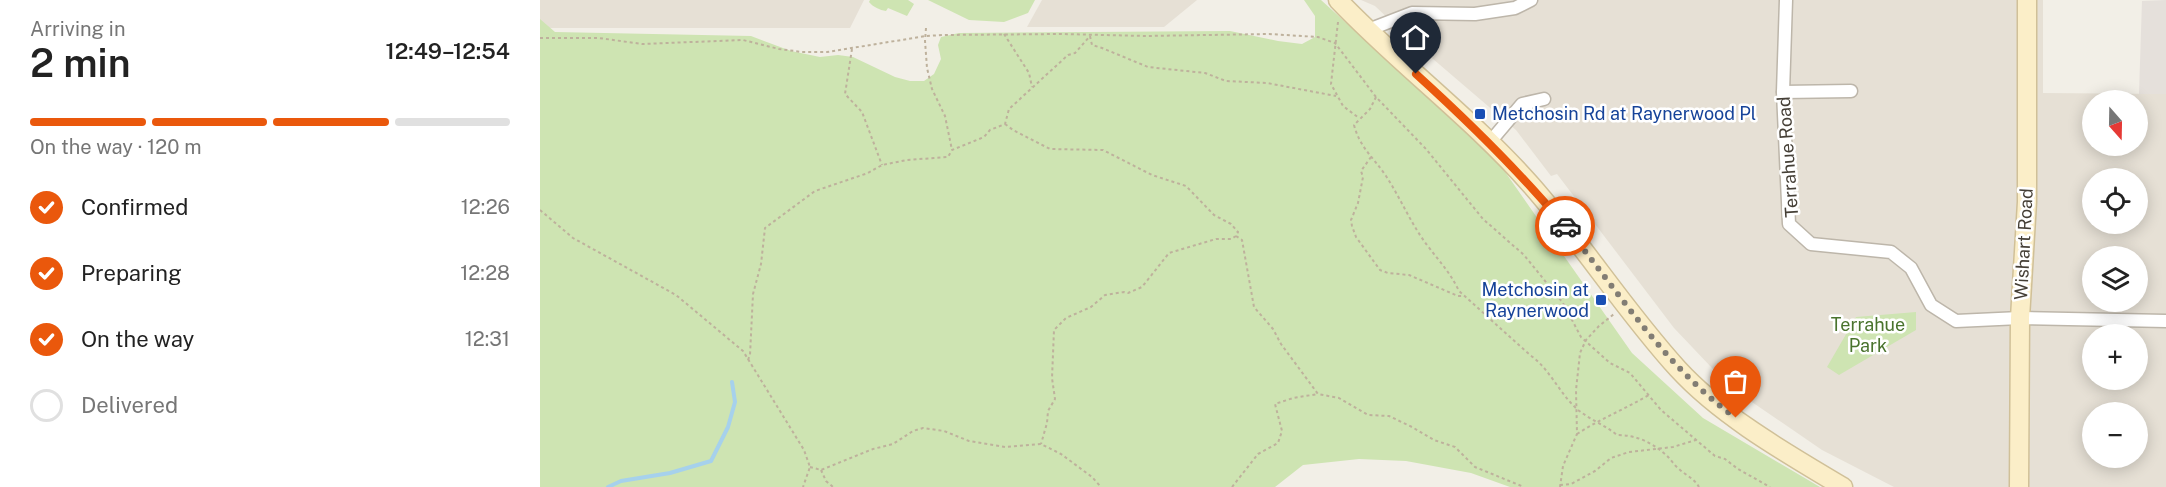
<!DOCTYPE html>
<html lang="en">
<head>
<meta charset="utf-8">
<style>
	body { margin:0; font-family:"Public Sans",sans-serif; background:#f6f6f6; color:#222; height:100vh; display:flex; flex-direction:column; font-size:22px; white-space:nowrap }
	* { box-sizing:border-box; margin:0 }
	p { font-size:20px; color:#767676 }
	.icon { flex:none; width:33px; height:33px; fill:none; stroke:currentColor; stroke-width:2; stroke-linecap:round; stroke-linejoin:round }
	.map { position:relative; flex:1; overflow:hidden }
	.side { display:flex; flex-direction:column; background:#fff; width:540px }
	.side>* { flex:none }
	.needle { width:39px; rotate:160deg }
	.tools { position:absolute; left:1542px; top:90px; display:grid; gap:12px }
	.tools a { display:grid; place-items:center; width:66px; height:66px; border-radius:50%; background:#fff; box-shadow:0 3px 15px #0003; font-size:30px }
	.pin { position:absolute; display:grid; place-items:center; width:51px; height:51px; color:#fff; margin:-62px -26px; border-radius:50% 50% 50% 0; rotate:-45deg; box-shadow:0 0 6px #0007 }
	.pin .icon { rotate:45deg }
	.courier { position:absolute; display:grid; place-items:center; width:60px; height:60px; margin:-30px; border:4px solid #ea580c; border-radius:50%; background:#fff; color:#222; box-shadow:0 2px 8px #0007 }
	.head em { font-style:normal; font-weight:600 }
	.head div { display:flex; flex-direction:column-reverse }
	.head { display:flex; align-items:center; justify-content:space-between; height:102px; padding:0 30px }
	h1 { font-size:39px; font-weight:600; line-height:45px }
	.bar { display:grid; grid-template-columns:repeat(4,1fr); gap:9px 6px; align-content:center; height:72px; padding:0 30px }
	.bar i { height:8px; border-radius:4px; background:#e0e0e0 }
	.bar .active { background:#ea580c }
	.bar p { grid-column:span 4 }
	ol { padding:0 30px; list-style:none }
	li { display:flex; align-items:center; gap:18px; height:66px }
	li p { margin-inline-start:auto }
	li .icon { padding:6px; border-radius:50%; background:#ea580c; color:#fff; stroke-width:4 }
	li:last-child { color:#767676 }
	li i { width:33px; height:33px; border:3px solid #e0e0e0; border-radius:50% }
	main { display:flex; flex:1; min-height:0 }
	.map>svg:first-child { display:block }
	.residential { fill:#e6e0d5; fill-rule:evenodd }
	.industrial { fill:#e5e0db }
	.green { fill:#cee4b2 }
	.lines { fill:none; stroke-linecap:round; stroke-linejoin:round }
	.stream { stroke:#a6d1ec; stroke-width:4 }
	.street-casing { stroke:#bdb6aa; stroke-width:15 }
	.secondary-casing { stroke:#d0c098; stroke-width:21 }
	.path { stroke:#beb19c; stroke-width:2; stroke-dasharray:3 3; stroke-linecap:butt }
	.street { stroke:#fff; stroke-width:12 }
	.secondary { stroke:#fbeec8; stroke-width:18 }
	.done { stroke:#827d74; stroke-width:6; stroke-dasharray:0 10.8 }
	.route { stroke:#ea580c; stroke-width:8 }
	.transit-dot { fill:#1a4fb4; stroke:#fff; stroke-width:2 }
	.labels { text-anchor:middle; stroke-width:5; stroke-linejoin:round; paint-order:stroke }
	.transit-label { font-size:18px; fill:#164399; stroke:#fff; text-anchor:start }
	.street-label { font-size:18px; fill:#453f36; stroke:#fff }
	.park-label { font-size:18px; fill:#49732d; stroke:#fff }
</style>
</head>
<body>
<main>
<section class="side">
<div class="head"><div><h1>2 min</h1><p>Arriving in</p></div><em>12:49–12:54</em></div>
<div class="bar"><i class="active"></i><i class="active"></i><i class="active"></i><i></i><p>On the way · 120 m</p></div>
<ol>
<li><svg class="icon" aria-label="check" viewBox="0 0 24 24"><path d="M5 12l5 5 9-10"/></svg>Confirmed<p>12:26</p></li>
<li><svg class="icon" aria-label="check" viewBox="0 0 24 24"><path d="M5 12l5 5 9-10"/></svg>Preparing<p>12:28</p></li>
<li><svg class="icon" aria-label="check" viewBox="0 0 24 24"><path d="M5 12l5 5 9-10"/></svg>On the way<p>12:31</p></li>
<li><i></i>Delivered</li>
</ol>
</section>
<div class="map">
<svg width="1626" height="487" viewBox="0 0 1626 487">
	<rect width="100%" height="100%" fill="#f2efe7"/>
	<g class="residential">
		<polygon points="0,0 324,0 310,28 0,28"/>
		<polygon points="502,0 657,0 624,27 487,27"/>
		<path d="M821,0H1503V93L1626,94V487H1354L1282,450L1190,387L1134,328L1017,174L1011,176L976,130L872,41L835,6ZM1552,100H1598V146H1552ZM1552,178H1598V224H1552ZM1552,256H1598V302H1552ZM1552,334H1598V380H1552ZM1552,412H1598V458H1552Z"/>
	</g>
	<polygon class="industrial" points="1626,0 1626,94 1599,94 1602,1"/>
	<g class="green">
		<path d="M330,0H368L374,4L367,16L348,8L346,11C340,10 333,7 329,2Z"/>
		<polygon points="388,0 495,0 488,13 464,22 429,20"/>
		<polygon points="764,0 781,0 956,159 1092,353 1163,418 1280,487 970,487 931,473 866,461 819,459 763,465 735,487 0,487 0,19 15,32 211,36 251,51 280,57 298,55 313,57 355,77 370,81 384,81 394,74 401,59 398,45 401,37 419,33 690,31 738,41 762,44 775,37 775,16"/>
		<polygon points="1376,312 1376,330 1299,375 1287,367 1316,317"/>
	</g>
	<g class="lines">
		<polyline class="stream" points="68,487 81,481 130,473 171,461 188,427 195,402 192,382"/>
		<defs>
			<g id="street">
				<polyline points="1246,0 1243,92 1249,224 1271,244 1351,252 1371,268 1391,305 1416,321 1480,318 1626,321"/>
				<polyline points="828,30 872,13 935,14 975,8 991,0"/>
				<polyline points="1243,92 1311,91"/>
				<polyline points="950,142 982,104 1004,99"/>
			</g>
			<g id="secondary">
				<path d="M798,0C859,64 932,118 991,185C1043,244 1085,311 1138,369C1182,417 1248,454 1303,487"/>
				<polyline points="1479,487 1480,318 1487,202 1487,0"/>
			</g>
		</defs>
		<use href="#street" class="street-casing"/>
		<use href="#secondary" class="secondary-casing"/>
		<g class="path">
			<polyline points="798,22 791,84 803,106 819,118"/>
			<polyline points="386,28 385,41 387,68 392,89 405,116 412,150"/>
			<polyline points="464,34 489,73 492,87"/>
			<polyline points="550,36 552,45 562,48 608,67 665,73 686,81 727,83 796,96"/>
			<polyline points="0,38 59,38 102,44 203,40 239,49 262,52 287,52 386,36 404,35 521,34 606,36 729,34 778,37 795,43 836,97 886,149 943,219 984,255 1023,303 1041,337 1070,363 1090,373 1121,410 1175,456 1185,459 1198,469 1230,487"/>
			<polyline points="312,49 305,94 322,112 342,165"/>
			<path d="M836,97L830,109L814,125C820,148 834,158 846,176C861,199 871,224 887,245C899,261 910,272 919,291L990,355C1010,369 1019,393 1037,409C1050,420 1065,425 1077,435C1096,435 1111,442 1125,454C1130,458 1133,464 1138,468C1145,475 1154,478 1159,487"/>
			<polyline points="465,124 473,130 510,149 563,150 612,175 646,186 674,215 691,224 698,232 696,236 691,239 676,239 629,253 602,287 588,293 584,292 565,295 551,307 526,318 514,330 512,378 515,399 508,411 507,423 501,444"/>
			<polyline points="831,157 821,171 823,177 818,203 811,220 812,226 816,237 840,270 848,273 869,275 918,296 924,296"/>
			<polyline points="0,210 33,238 136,295 203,351 264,450 270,467 263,487"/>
			<polyline points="696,236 702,240 714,307 733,329 741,344 778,394 799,398 828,415 849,416 872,427 894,440 915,447 935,467 984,487"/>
			<polyline points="208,360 210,355 213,294 221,264 225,228 275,191 328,173 342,165 367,160 408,157 412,150 444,137 450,130 465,124 469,109 528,55 535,53 550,36"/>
			<path d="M1037,434C1060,419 1085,409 1109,395"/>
			<polyline points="270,467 281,470 333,449 353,444 373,431 383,428 404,431 429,441 465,447 501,444 521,454 552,477 561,487"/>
			<polyline points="281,470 286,481 293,487"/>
			<polyline points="1020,485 1031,484 1055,471 1071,458 1089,452 1133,447 1156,440"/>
			<polyline points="692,487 718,454 738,443 742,431 735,404 753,398 778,394"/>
			<polyline points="1020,487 1023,466 1037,434 1036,390 1040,353 1046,340 1059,326 1074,314"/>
		</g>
		<use href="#street" class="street"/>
		<use href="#secondary" class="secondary"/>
	</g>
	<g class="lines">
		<path class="done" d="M1025,226C1080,293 1124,366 1196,418"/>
		<path class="route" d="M876,74C929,122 979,171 1025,226"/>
	</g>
	<g class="transit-dot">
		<rect x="934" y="108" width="12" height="12" rx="3"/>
		<rect x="1055" y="294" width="12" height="12" rx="3"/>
	</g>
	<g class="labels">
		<g class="transit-label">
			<text x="952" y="120">Metchosin Rd at Raynerwood Pl</text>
			<text x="1049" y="296" text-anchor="end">Metchosin at<tspan x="1049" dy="21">Raynerwood</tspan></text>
		</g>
		<g class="street-label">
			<text transform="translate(1248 157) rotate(-94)" y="6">Terrahue Road</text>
			<text transform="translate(1484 244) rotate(-87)" y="6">Wishart Road</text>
		</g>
		<g class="park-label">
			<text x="1328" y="331">Terrahue<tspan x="1328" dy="21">Park</tspan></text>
		</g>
	</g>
</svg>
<div class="tools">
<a><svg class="needle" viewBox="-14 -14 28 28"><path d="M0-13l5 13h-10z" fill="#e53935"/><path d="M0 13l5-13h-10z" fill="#767676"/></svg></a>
<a><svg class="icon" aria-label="locate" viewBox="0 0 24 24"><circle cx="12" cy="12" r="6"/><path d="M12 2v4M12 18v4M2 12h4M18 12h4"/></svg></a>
<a><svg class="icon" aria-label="layers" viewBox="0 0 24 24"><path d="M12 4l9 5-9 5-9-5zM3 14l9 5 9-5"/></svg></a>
<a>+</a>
<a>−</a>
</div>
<div class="pin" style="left:1196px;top:418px;background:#ea580c"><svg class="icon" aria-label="bag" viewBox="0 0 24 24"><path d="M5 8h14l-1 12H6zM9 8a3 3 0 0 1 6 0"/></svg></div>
<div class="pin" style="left:876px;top:74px;background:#1f2937"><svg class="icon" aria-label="home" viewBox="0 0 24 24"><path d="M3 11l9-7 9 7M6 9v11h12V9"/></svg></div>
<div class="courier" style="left:1025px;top:226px"><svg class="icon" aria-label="car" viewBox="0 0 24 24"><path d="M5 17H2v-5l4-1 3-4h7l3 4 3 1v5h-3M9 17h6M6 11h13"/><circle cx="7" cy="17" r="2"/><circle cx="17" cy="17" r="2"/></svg></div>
</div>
</main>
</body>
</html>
